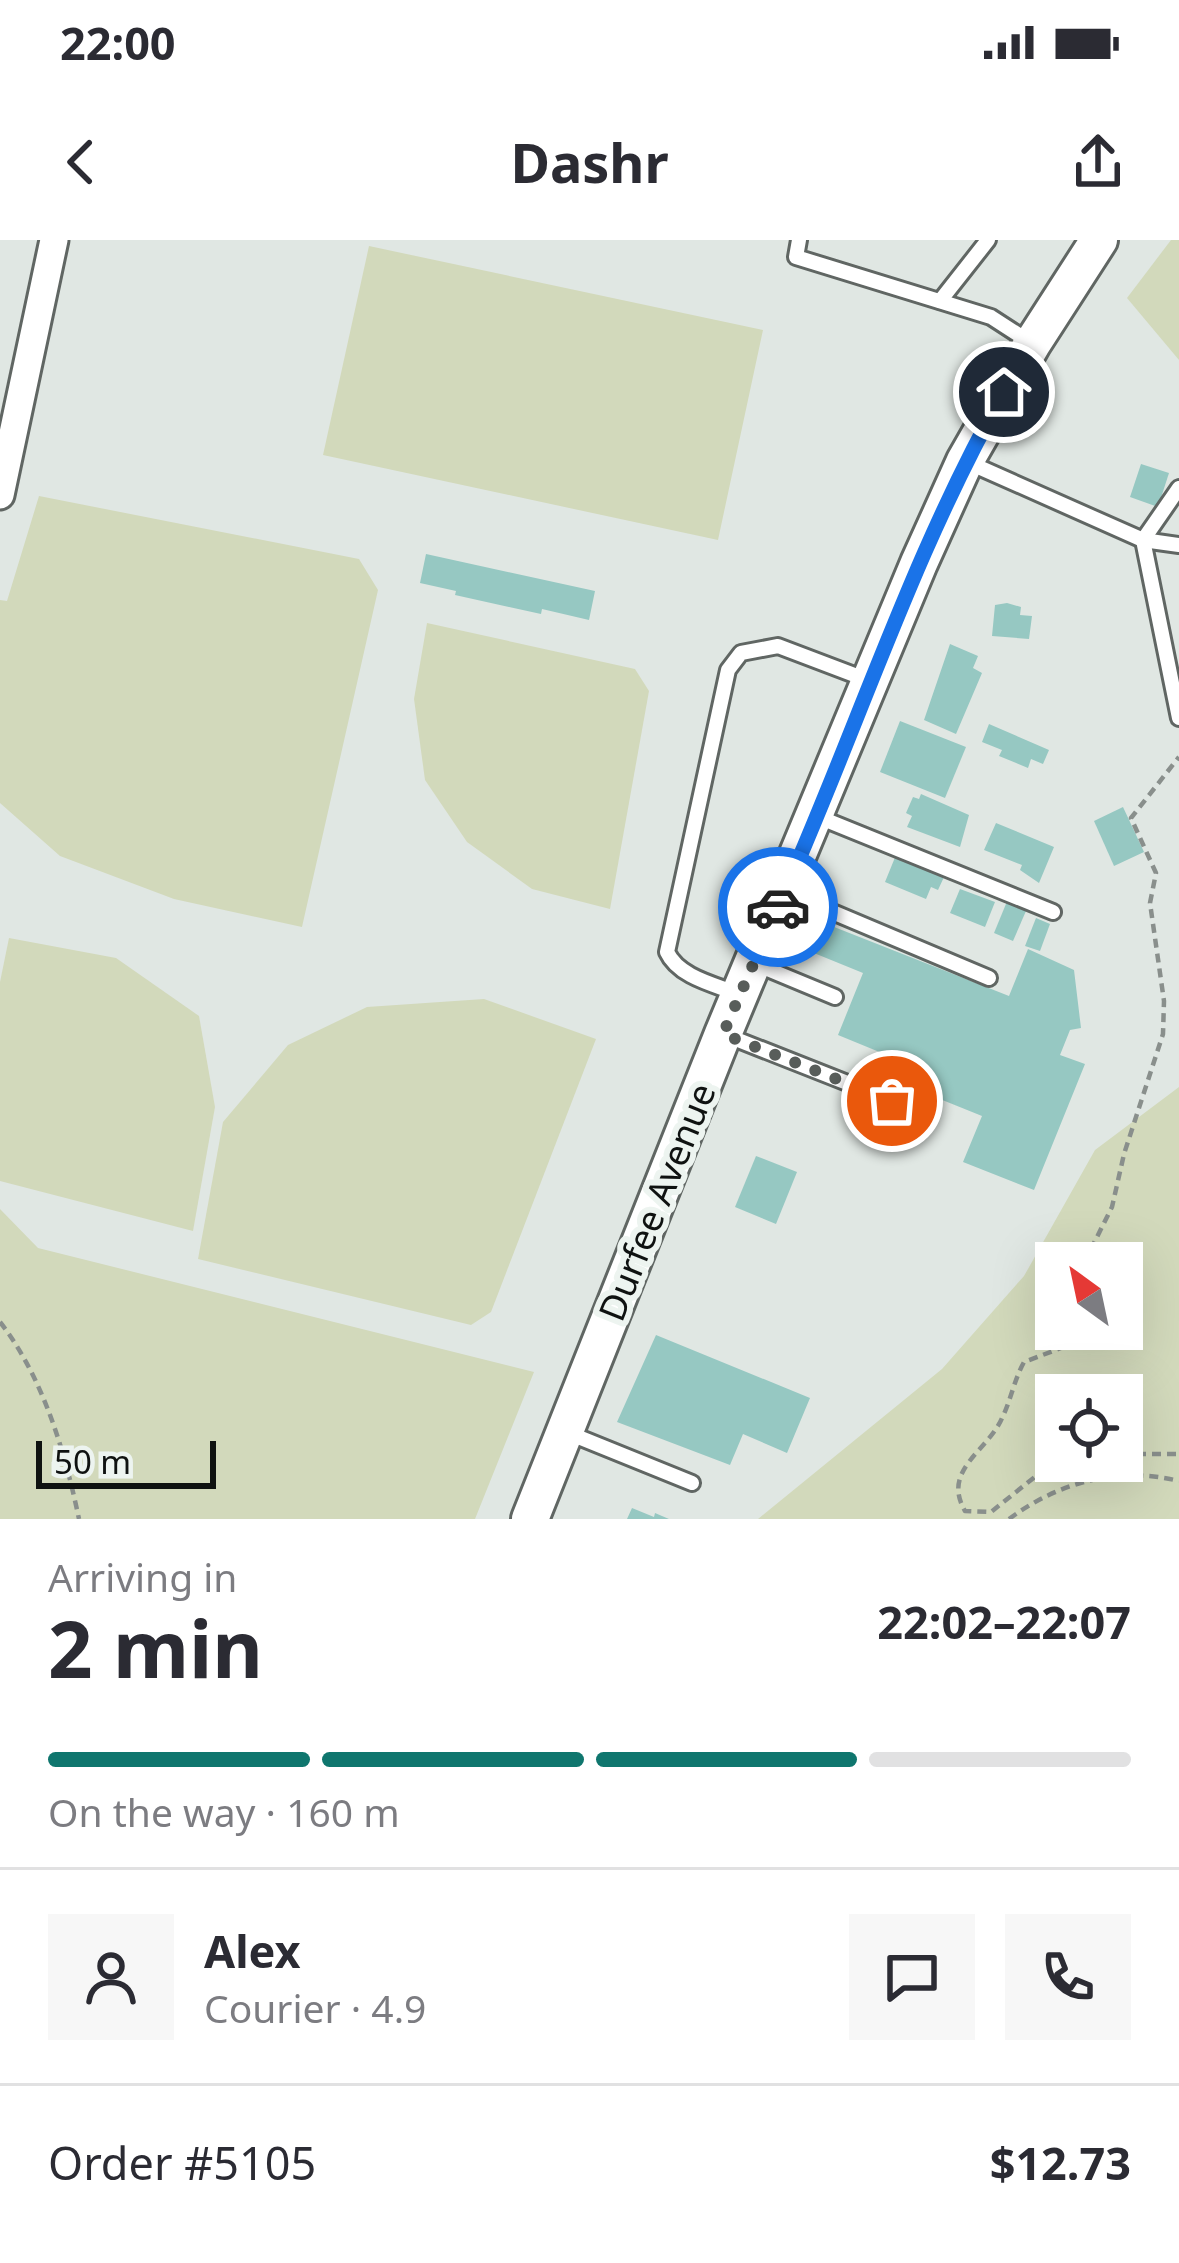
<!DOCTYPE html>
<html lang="en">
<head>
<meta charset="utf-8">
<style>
	body { margin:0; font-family:"Noto Sans",sans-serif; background:#f7f7f7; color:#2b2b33; height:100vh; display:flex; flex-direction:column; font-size:45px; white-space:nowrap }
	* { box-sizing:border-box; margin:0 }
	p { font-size:39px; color:#7c7c81 }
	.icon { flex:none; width:66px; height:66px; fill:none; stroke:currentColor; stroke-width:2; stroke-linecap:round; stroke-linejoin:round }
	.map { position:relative; height:1279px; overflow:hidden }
	.panel { display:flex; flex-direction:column; background:#fff; flex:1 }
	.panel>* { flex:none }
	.needle { width:78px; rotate:327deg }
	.tools { position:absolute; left:1035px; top:1002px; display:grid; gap:24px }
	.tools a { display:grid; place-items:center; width:108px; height:108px; border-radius:0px; background:#fff; box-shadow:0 12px 48px #0002; font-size:60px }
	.scale { position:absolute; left:36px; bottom:30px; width:180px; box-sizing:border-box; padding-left:12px; border:6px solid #0f1211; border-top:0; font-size:33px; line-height:42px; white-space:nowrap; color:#0f1211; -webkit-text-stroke:9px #edf4f0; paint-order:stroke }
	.pin { position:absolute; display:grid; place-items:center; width:102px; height:102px; color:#fff; margin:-51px; border:6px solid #fff; border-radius:50%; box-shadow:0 3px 12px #0007 }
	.courier { position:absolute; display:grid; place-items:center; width:120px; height:120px; margin:-60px; border:9px solid #1a73e8; border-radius:50%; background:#fff; color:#222; box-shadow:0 3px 15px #0007 }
	.overview em { font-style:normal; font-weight:700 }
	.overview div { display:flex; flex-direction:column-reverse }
	.overview { display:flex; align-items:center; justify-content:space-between; height:204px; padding:0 48px }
	h1 { font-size:78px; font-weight:700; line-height:90px }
	.bar { display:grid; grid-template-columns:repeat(4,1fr); gap:18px 12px; align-content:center; height:144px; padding:0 48px }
	.bar i { height:15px; border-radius:9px; background:#e1e1e2 }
	.bar .on { background:#0f766e }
	.bar p { grid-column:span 4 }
	.line { display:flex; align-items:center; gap:30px; padding:0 48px; border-top:3px solid #e1e1e2 }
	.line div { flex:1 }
	.round { display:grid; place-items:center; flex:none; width:126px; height:126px; border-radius:0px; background:#f7f7f7 }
	.status { display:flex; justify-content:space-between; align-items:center; height:84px; padding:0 60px; background:#fff; direction:ltr }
	.status svg { height:33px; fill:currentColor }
	header { display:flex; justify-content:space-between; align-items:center; height:156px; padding:0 48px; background:#fff; font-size:54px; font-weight:700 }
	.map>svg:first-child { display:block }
	.green { fill:#d2d9bb; fill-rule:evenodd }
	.building { fill:#96c8c2 }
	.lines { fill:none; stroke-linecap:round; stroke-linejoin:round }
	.lane-casing { stroke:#606663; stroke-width:20 }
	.street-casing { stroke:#606663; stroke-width:33 }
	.secondary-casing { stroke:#606663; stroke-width:42 }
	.path { stroke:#898f8c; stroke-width:4.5; stroke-dasharray:9 6; stroke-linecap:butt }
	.lane { stroke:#fff; stroke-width:14 }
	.street { stroke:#fff; stroke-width:27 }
	.secondary { stroke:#fff; stroke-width:36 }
	.done { stroke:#585d5a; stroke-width:12; stroke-dasharray:0 21.6 }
	.route { stroke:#1a73e8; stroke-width:15 }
	.labels { text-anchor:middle; stroke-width:12; stroke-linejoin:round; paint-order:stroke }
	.street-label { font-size:36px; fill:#0f1211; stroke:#edf4f0 }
</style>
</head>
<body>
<div class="status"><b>22:00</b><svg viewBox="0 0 49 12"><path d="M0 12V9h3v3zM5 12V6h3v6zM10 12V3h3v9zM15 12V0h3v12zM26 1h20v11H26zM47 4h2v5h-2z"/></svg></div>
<header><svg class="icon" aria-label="back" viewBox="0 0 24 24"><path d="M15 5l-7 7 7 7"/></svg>Dashr<svg class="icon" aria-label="share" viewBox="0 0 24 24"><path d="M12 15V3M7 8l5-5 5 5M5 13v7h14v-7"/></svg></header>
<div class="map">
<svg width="1179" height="1279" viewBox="0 0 1179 1279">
	<rect width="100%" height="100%" fill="#e0e7e3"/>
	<g class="green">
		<polygon points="1171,0 1179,0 1179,120 1127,58"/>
		<polygon points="369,6 763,90 718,300 323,215"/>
		<polygon points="39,256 359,319 378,350 302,687 174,659 60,616 0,563 0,360 7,361"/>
		<polygon points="427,383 635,429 649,451 610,669 532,649 467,602 425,540 414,459"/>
		<polygon points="9,698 116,718 199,776 215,867 193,991 0,941 0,742"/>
		<polygon points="484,759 596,799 491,1072 471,1085 198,1019 223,882 288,805 367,767"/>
		<path d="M1179,847V1279H758L942,1129L1024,1036L1095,910ZM1056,1023H1122V1089H1056ZM1056,1155H1122V1221H1056Z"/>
		<polygon points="0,969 38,1008 534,1132 475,1279 0,1279"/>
	</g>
	<g class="building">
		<polygon points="1141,224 1169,233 1158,267 1130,257"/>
		<polygon points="426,314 595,351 589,380 542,369 541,374 455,355 456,351 420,343"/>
		<polygon points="1007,363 1021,367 1020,375 1032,376 1029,399 992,396 995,365"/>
		<polygon points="950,404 978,416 973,428 982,433 956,494 924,480"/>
		<polygon points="900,481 966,507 945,558 880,532"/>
		<polygon points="989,484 1049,510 1043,524 1031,519 1028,528 999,516 1002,510 982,502"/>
		<polygon points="921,554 969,575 960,607 907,587 912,576 906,573 913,557 919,559"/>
		<polygon points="1123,567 1144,612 1114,626 1094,581"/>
		<polygon points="996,583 1054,607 1039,643 1020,630 1022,625 984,610"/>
		<polygon points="896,615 944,637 938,650 931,647 926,659 885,642"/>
		<polygon points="960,649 995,662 985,687 950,673"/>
		<polygon points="1008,659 1026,671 1013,701 994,693"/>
		<polygon points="1036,678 1050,684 1040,711 1025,706"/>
		<polygon points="824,683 1009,756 1028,709 1074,730 1081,788 1070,790 1060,815 1085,824 1034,950 963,922 982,876 925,853 933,834 838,795 863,733 809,711"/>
		<polygon points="756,916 797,932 776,984 735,967"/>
		<polygon points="656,1095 810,1158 787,1213 743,1194 730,1225 617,1182"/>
		<polygon points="632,1268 654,1277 655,1273 669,1279 627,1279"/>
	</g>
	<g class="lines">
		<defs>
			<g id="lane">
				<polyline points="799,0 796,17 991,77 1028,101"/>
				<polyline points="940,61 988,0"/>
				<polyline points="965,221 1143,300 1179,305"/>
				<polyline points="1179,248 1143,300 1179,478"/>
				<polyline points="816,576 1053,672"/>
				<polyline points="785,652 989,738"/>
				<polyline points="753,723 835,757"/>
				<path d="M736,753C712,744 678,736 667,712L728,430L741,413L778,406L865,439"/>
				<polyline points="723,794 893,861"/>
				<polyline points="566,1192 692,1243"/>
			</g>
			<polyline id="street" points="0,255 54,0"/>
			<polyline id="secondary" points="530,1279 723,794 919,323 965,221 1032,104 1099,0"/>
		</defs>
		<use href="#lane" class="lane-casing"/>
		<use href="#street" class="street-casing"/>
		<use href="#secondary" class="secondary-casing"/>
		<g class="path">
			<polyline points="1084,1023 1112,967 1124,914 1163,794 1164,761 1150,663 1156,633 1131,578 1179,517"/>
			<path d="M0,1082C43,1137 65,1212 79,1279"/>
			<path d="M1067,1089L1061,1108L1024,1122C1014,1140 1011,1160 1002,1178C988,1211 941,1230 965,1271L991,1272L1036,1236L1075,1221"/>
			<polyline points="1122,1214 1179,1214"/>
			<path d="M1009,1279C1059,1242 1118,1226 1179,1241"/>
		</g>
		<use href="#lane" class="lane"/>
		<use href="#street" class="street"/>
		<use href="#secondary" class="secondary"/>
	</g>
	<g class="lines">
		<polyline class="done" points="778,667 723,794 892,861"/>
		<path class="route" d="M778,667C855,496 911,316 1004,152"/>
	</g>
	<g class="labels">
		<g class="street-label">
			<text transform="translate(657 962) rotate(-68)" y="13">Durfee Avenue</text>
		</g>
	</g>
</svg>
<div class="tools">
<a><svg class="needle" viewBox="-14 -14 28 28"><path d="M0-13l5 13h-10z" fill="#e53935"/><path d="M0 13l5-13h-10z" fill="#7c7c81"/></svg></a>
<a><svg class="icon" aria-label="locate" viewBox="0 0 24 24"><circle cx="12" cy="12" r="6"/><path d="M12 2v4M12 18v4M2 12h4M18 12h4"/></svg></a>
</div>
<div class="scale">50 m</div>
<div class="pin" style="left:892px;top:861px;background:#ea580c"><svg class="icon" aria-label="bag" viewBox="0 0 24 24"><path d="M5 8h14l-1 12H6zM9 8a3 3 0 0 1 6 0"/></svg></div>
<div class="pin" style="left:1004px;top:152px;background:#1f2937"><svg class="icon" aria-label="home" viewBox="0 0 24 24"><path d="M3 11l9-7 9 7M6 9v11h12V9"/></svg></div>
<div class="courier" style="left:778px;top:667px"><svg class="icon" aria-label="car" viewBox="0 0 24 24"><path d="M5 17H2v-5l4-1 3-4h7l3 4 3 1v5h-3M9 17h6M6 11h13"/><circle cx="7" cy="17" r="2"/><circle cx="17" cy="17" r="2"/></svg></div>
</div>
<section class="panel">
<div class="overview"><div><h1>2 min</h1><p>Arriving in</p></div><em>22:02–22:07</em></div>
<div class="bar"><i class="on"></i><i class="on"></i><i class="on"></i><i></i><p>On the way · 160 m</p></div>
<div class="line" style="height:216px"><a class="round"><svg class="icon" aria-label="person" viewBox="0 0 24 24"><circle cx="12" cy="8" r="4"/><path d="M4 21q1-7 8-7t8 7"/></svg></a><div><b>Alex</b><p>Courier · 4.9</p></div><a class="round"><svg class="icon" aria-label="chat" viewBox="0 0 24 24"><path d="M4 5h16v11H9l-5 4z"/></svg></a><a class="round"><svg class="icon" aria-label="phone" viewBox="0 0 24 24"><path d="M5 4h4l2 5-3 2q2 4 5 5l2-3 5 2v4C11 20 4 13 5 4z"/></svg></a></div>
<div class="line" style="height:156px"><div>Order #5105</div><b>$12.73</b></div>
</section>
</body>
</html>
